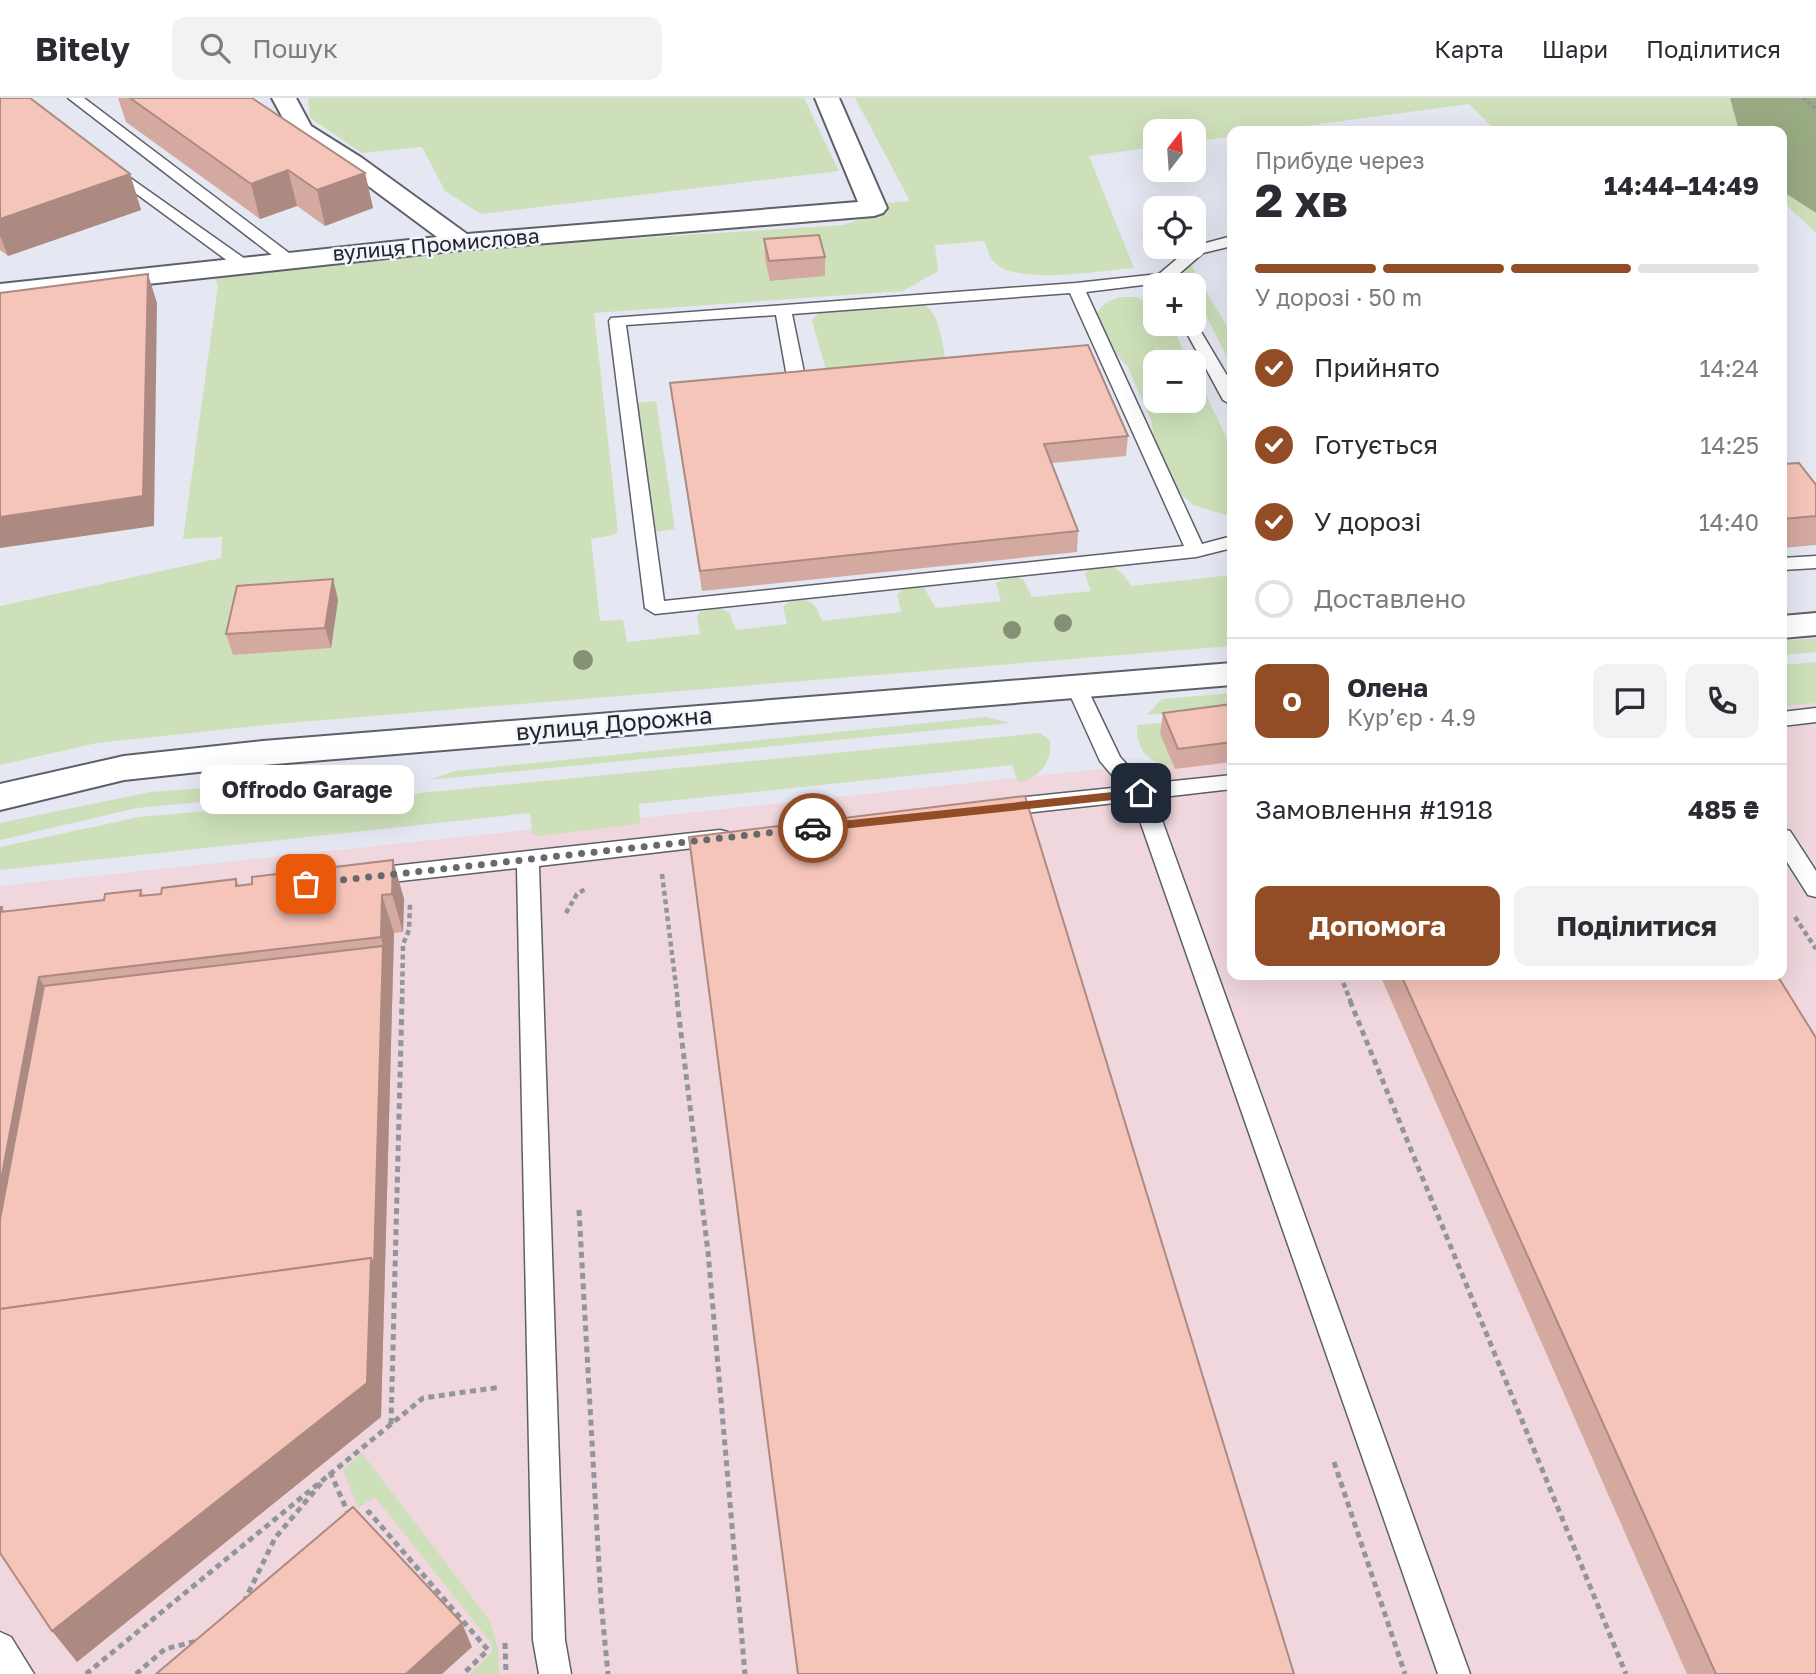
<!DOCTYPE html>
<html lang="uk">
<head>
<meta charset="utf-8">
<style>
	body { margin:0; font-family:"Golos Text",sans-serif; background:#f2f2f3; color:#2b2b33; height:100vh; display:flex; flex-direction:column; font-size:26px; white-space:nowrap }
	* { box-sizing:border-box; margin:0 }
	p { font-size:23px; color:#7c7c81 }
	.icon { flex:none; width:38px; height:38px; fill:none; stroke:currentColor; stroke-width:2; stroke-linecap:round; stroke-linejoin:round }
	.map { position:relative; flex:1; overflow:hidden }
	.sheet { position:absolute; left:1227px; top:28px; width:560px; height:854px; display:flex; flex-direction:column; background:#fff; border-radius:14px; box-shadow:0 7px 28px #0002 }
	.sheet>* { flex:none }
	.needle { width:46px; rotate:17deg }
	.tools { position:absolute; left:1143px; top:21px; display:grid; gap:14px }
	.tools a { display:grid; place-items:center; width:63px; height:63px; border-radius:14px; background:#fff; box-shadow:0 7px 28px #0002; font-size:35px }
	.pin { position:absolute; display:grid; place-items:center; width:60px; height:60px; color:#fff; margin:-30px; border-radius:14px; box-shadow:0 4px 10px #0006 }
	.courier { position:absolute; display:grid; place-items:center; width:70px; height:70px; margin:-35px; border:5px solid #934d26; border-radius:50%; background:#fff; color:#222; box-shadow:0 2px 9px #0007 }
	.bubble { position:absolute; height:49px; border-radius:14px; background:#fff; box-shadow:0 7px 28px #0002; font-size:23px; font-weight:700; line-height:49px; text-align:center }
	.summary em { font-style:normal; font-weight:700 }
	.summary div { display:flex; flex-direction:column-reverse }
	.summary { display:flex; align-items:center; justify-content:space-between; height:119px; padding:0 28px }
	h1 { font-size:46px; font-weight:700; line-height:52px }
	.bar { display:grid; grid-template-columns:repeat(4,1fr); gap:10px 7px; align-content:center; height:84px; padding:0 28px }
	.bar i { height:9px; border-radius:5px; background:#e1e1e2 }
	.bar .on { background:#934d26 }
	.bar p { grid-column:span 4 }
	.line { display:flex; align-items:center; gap:18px; padding:0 28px; border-top:2px solid #e1e1e2 }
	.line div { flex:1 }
	.round { display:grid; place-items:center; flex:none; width:74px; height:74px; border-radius:14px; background:#f2f2f3 }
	ol { padding:0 28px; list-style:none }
	li { display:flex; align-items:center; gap:21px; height:77px }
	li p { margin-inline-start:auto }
	li .icon { padding:7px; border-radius:50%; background:#934d26; color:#fff; stroke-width:4 }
	li:last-child { color:#7c7c81 }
	li i { width:38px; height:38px; border:4px solid #e1e1e2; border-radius:50% }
	.action { display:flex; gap:14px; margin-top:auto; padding:14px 28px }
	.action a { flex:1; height:80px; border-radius:14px; background:#934d26; color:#fff; font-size:28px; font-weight:700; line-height:80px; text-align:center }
	.action a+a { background:#f2f2f3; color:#2b2b33 }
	header { display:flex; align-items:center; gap:42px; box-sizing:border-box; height:98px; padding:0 35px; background:#fff; border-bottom:2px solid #e1e1e2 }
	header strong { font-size:33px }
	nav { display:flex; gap:38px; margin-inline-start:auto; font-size:24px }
	.search { width:490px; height:63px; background:#f2f2f3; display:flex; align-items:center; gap:18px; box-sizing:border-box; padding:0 24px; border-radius:14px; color:#7c7c81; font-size:26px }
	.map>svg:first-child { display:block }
	.commercial { fill:#f0d7dd }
	.green { fill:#cee0ba }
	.forest { fill:#99ab83 }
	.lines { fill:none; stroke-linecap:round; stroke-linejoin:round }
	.service-casing { stroke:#5d6069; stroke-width:3 }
	.minor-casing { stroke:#5d6069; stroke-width:4 }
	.path-far2 { stroke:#92959c; stroke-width:3.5; stroke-dasharray:3.5 2.5; stroke-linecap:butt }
	.path-far1 { stroke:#92959c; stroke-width:4.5; stroke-dasharray:5 3.5; stroke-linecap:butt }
	.path { stroke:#92959c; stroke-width:5; stroke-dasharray:6 4.5; stroke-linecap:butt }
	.service { fill:#fff; fill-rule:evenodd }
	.minor { fill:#fff; fill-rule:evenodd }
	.tree { fill:#849174 }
	.wall { fill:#d4a9a0 }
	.shaded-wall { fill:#ac8a82 }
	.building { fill:#f6c5ba; stroke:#ac8a82; stroke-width:2 }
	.route { fill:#934d26 }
	.done { stroke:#67696e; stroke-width:7; stroke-dasharray:0 12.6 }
	.labels { text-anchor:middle; stroke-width:5; stroke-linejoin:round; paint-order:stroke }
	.far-street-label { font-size:21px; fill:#232427; stroke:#f2f5fd }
	.street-label { font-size:24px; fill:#232427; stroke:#f2f5fd }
</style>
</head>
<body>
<header>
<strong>Bitely</strong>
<div class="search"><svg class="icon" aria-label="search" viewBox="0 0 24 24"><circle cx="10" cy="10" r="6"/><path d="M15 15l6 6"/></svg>Пошук</div>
<nav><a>Карта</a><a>Шари</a><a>Поділитися</a></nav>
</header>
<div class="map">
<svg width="1816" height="1576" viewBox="0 0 1816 1576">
	<rect width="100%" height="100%" fill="#e5e8f2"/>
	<polygon class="commercial" points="1816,594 1816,1576 0,1576 0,788 1232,657 1232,877 1782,877 1782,598"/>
	<g class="green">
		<polygon points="308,0 804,0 839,73 481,116 445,93 422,49 362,55 310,20"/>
		<path d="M855,0H1730L1739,33H1496L1469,6L1269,33H1232V38L1194,44V33H1155V49L1089,58L1134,170C1102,172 1015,189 993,163C989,158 987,148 984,143L935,147L938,173L903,193L594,215L618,433L613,437L591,441L600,523L623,522L627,544L700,536L697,519L700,514L718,510L729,514L736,532L787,526L783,509L791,502C811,500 815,504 822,523L901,514L897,497L904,490H924L936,510L1001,503L996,485L1011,478L1023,481L1032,499L1091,493L1085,477L1087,472C1108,462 1121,469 1131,488L1232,477V548L275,626L97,645L0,667V508L221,460L222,439L183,441L218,188L214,179L515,148L843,127L884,114L887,105L910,103Z"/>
		<polygon points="1782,93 1816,115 1816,135 1782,103"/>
		<polygon points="1189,164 1232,237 1232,269 1194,194 1194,187 1190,187 1185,173"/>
		<polygon points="1119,199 1136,199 1155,206 1155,226 1171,226 1189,264 1155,264 1155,303 1194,303 1194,272 1232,351 1232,419 1193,407 1170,386 1158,361 1151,322 1128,269 1106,245 1095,217 1105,205"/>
		<path d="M918,204C941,211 941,243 946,263L830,286L812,223L815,218L827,211Z"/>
		<polygon points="656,303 675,431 656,434 637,305"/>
		<polygon points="1816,540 1816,554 1782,557 1782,543"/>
		<polygon points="1816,564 1816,605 1782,608 1782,567"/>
		<polygon points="1232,595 1232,609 1147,617 1162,601"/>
		<path d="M1232,618V661C1194,665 1136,684 1137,627Z"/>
		<polygon points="986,619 1011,625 428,682 455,673"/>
		<path d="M1040,635L1050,642C1053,663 1039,682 1018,684L1012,667L639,706L640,726L539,738L532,735L530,715L0,772V749L139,719L288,706L315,711L398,703L420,695Z"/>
		<polygon points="252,687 285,696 137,710 0,742 0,725 150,694"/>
		<polygon points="362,1355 490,1523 498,1551 499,1576 470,1576 492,1554 492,1546 375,1399 358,1410 343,1372"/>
	</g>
	<polygon class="forest" points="1730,0 1816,0 1816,115 1782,93 1782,33 1739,33"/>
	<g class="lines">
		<defs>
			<g id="service">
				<polygon points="68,0 84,0 293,158 293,164 281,164"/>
				<polygon points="109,65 248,163 248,169 236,169 104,72 104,66"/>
				<path d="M1232,138V148L1203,155L1173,181L1176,187L1159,185L1086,194L1202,446L1232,438V450L1196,459L655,516L645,510L609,223L611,220L1076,185L1159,176L1191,149ZM1070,195L1184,448L664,503L626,227L776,217L787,279L796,284L805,279L792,216Z"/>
				<polygon points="1194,222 1232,286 1232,307 1223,302 1182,226 1194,226"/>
				<polygon points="1816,458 1816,470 1782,472 1782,460"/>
				<polygon points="1076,581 1086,588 1120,659 1145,686 1232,677 1232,691 1154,700 1470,1576 1438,1576 1133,703 998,718 990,715 987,710 990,705 998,702 1122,689 1100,663 1066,588"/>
				<polygon points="1816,610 1816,624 1782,628 1782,614"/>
				<polygon points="1782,731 1790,733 1816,773 1816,799 1808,797 1782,756"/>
				<polygon points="720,732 728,734 731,740 728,746 539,768 565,1542 571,1576 539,1576 533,1542 517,770 365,787 357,785 354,779 357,773 365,771"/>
				<polygon points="0,1534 11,1539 34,1576 0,1576"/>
			</g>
			<g id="minor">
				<polygon points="272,0 296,0 311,28 362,60 467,136 858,104 815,0 839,0 887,110 883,115 874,118 461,152 0,202 0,186 437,139 344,70 292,37"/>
				<polygon points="1816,515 1816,537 1782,540 1782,518"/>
				<polygon points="1232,565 1232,587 263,667 124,682 0,712 0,686 124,658 263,643"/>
			</g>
		</defs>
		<use href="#service" class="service-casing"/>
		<use href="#minor" class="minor-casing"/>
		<polyline class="path-far2" points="1803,0 1816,11"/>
		<g class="path-far1">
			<polyline points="662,776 678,904"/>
			<polyline points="566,815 577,796 587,790"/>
			<polyline points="1795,819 1816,851"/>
			<polyline points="1340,877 1351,904"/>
			<polyline points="402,904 403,846 409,832 410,806"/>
		</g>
		<g class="path">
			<polyline points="677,903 708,1154 745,1576"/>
			<polyline points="1350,903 1626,1576"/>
			<polyline points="579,1112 601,1504 608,1576"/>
			<polyline points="391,1326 402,903"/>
			<polyline points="1334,1364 1405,1576"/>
			<polyline points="330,1374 349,1417"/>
			<polyline points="359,1423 369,1414 488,1552 463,1576"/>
			<polyline points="244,1504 275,1440 323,1383"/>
			<polyline points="505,1545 506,1576"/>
			<polyline points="86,1576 423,1300 501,1289"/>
			<polyline points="136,1576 165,1551 197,1543"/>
		</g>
		<use href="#service" class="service"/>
		<use href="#minor" class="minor"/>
	</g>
	<g class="tree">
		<circle cx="1063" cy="525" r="9"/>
		<circle cx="1012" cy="532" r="9"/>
		<circle cx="583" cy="562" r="10"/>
	</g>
	<g class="wall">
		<polygon points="0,0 130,76 141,112 8,158 0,152"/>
		<polygon points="118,0 252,0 365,75 373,110 325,128 297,108 260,121 126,24"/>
		<polygon points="764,141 825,159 825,178 770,183 765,161"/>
		<polygon points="670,285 1128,338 1126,358 1052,365 1078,433 1077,454 702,493 673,305"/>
		<polygon points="1782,366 1816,387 1816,447 1782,450"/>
		<polygon points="333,481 338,502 331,550 233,557 226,536"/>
		<polygon points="1232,606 1232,664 1175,671 1160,636 1163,615"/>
		<polygon points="393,762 404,801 403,834 394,835 381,1319 77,1564 2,809 5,814 104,802 141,792 144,798 161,796 236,781 239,788"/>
		<polygon points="1380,877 1777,877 1816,1576 1687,1576"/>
	</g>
	<g class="shaded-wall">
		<polygon points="288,72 297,108 260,121 251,86"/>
		<polygon points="365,75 373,110 325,128 317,92"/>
		<polygon points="130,76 141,112 8,158 0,138 0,121"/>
		<polygon points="148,176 157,205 154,428 0,450 0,419"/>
		<polygon points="333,481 338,502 331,550 325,530"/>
		<polygon points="393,762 404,801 403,834 392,796"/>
		<polygon points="382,797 394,835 381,1319 77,1564 52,1533 371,1160 383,848 381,839"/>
		<polygon points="39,879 59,917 0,1219 0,1087"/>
		<polygon points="462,1525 472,1549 442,1576 406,1576"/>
	</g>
	<g class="building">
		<polygon points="0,0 30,0 130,76 0,121"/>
		<polygon points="130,0 252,0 365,75 317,92 288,72 251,86"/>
		<polygon points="819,137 825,159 769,163 764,141"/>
		<polygon points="148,176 143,398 0,419 0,195"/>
		<polygon points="1088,247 1128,338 1044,346 1078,433 700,473 670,285"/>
		<polygon points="1799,365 1816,387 1816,418 1782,421 1782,366"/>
		<polygon points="333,481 325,530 226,536 237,488"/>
		<polygon points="1232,606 1232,644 1178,651 1163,615"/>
		<polygon points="1025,698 1294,1576 798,1576 689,739"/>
		<polygon points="393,762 392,796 382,797 381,839 39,879 0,1087 0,809 2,809 1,814 104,802 105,796 141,792 140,798 161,796 162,790 236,781 236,788 252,786 252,779"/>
		<polygon points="383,848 374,1168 371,1160 0,1211 0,1121 44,888"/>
		<polygon points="1401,877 1777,877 1816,940 1816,1576 1716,1576"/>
		<polygon points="371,1160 367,1285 52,1533 0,1455 0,1211"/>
		<polygon points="353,1409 462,1525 406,1576 156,1576"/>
	</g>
	<polygon class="route" points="1141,691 1147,695 1141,699 813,734 807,730 813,726"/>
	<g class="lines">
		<polyline class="done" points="306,786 813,730"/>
	</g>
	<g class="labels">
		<g class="far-street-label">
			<text transform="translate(436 147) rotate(-5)" y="7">вулиця Промислова</text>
		</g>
		<g class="street-label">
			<text transform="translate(614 626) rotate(-5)" y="8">вулиця Дорожна</text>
		</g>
	</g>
</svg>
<div class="tools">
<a><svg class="needle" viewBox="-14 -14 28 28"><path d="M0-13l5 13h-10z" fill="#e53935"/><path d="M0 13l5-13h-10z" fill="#7c7c81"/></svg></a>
<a><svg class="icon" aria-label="locate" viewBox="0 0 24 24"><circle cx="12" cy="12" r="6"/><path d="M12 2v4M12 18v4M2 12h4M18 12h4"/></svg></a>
<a>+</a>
<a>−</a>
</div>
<div class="pin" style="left:306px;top:786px;background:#ea580c"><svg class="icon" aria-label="bag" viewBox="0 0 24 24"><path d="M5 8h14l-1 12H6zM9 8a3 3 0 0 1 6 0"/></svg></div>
<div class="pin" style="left:1141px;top:695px;background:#1f2937"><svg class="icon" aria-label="home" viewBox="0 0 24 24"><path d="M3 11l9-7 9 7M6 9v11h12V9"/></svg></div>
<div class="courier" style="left:813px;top:730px"><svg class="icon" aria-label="car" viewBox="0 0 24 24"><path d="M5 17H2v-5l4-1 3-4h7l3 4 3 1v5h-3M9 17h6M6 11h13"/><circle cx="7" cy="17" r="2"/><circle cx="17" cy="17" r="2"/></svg></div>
<div class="bubble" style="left:200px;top:667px;width:214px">Offrodo Garage</div>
<section class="sheet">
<div class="summary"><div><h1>2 хв</h1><p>Прибуде через</p></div><em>14:44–14:49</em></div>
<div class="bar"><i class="on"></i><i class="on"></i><i class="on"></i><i></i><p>У дорозі · 50 m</p></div>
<ol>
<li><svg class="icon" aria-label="check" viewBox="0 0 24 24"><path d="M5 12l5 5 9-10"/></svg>Прийнято<p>14:24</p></li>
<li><svg class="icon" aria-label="check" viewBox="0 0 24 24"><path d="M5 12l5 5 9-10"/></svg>Готується<p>14:25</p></li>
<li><svg class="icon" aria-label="check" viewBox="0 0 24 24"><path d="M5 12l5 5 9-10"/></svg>У дорозі<p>14:40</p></li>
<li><i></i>Доставлено</li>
</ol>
<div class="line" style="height:126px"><b class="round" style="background:#934d26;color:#fff">О</b><div><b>Олена</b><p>Кур’єр · 4.9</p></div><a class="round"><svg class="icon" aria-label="chat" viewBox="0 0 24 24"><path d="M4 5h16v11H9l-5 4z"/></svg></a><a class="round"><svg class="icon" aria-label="phone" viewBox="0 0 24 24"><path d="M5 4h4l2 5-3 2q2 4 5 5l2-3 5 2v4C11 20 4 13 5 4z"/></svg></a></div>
<div class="line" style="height:91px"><div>Замовлення #1918</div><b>485 ₴</b></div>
<div class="action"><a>Допомога</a><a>Поділитися</a></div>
</section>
</div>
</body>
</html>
